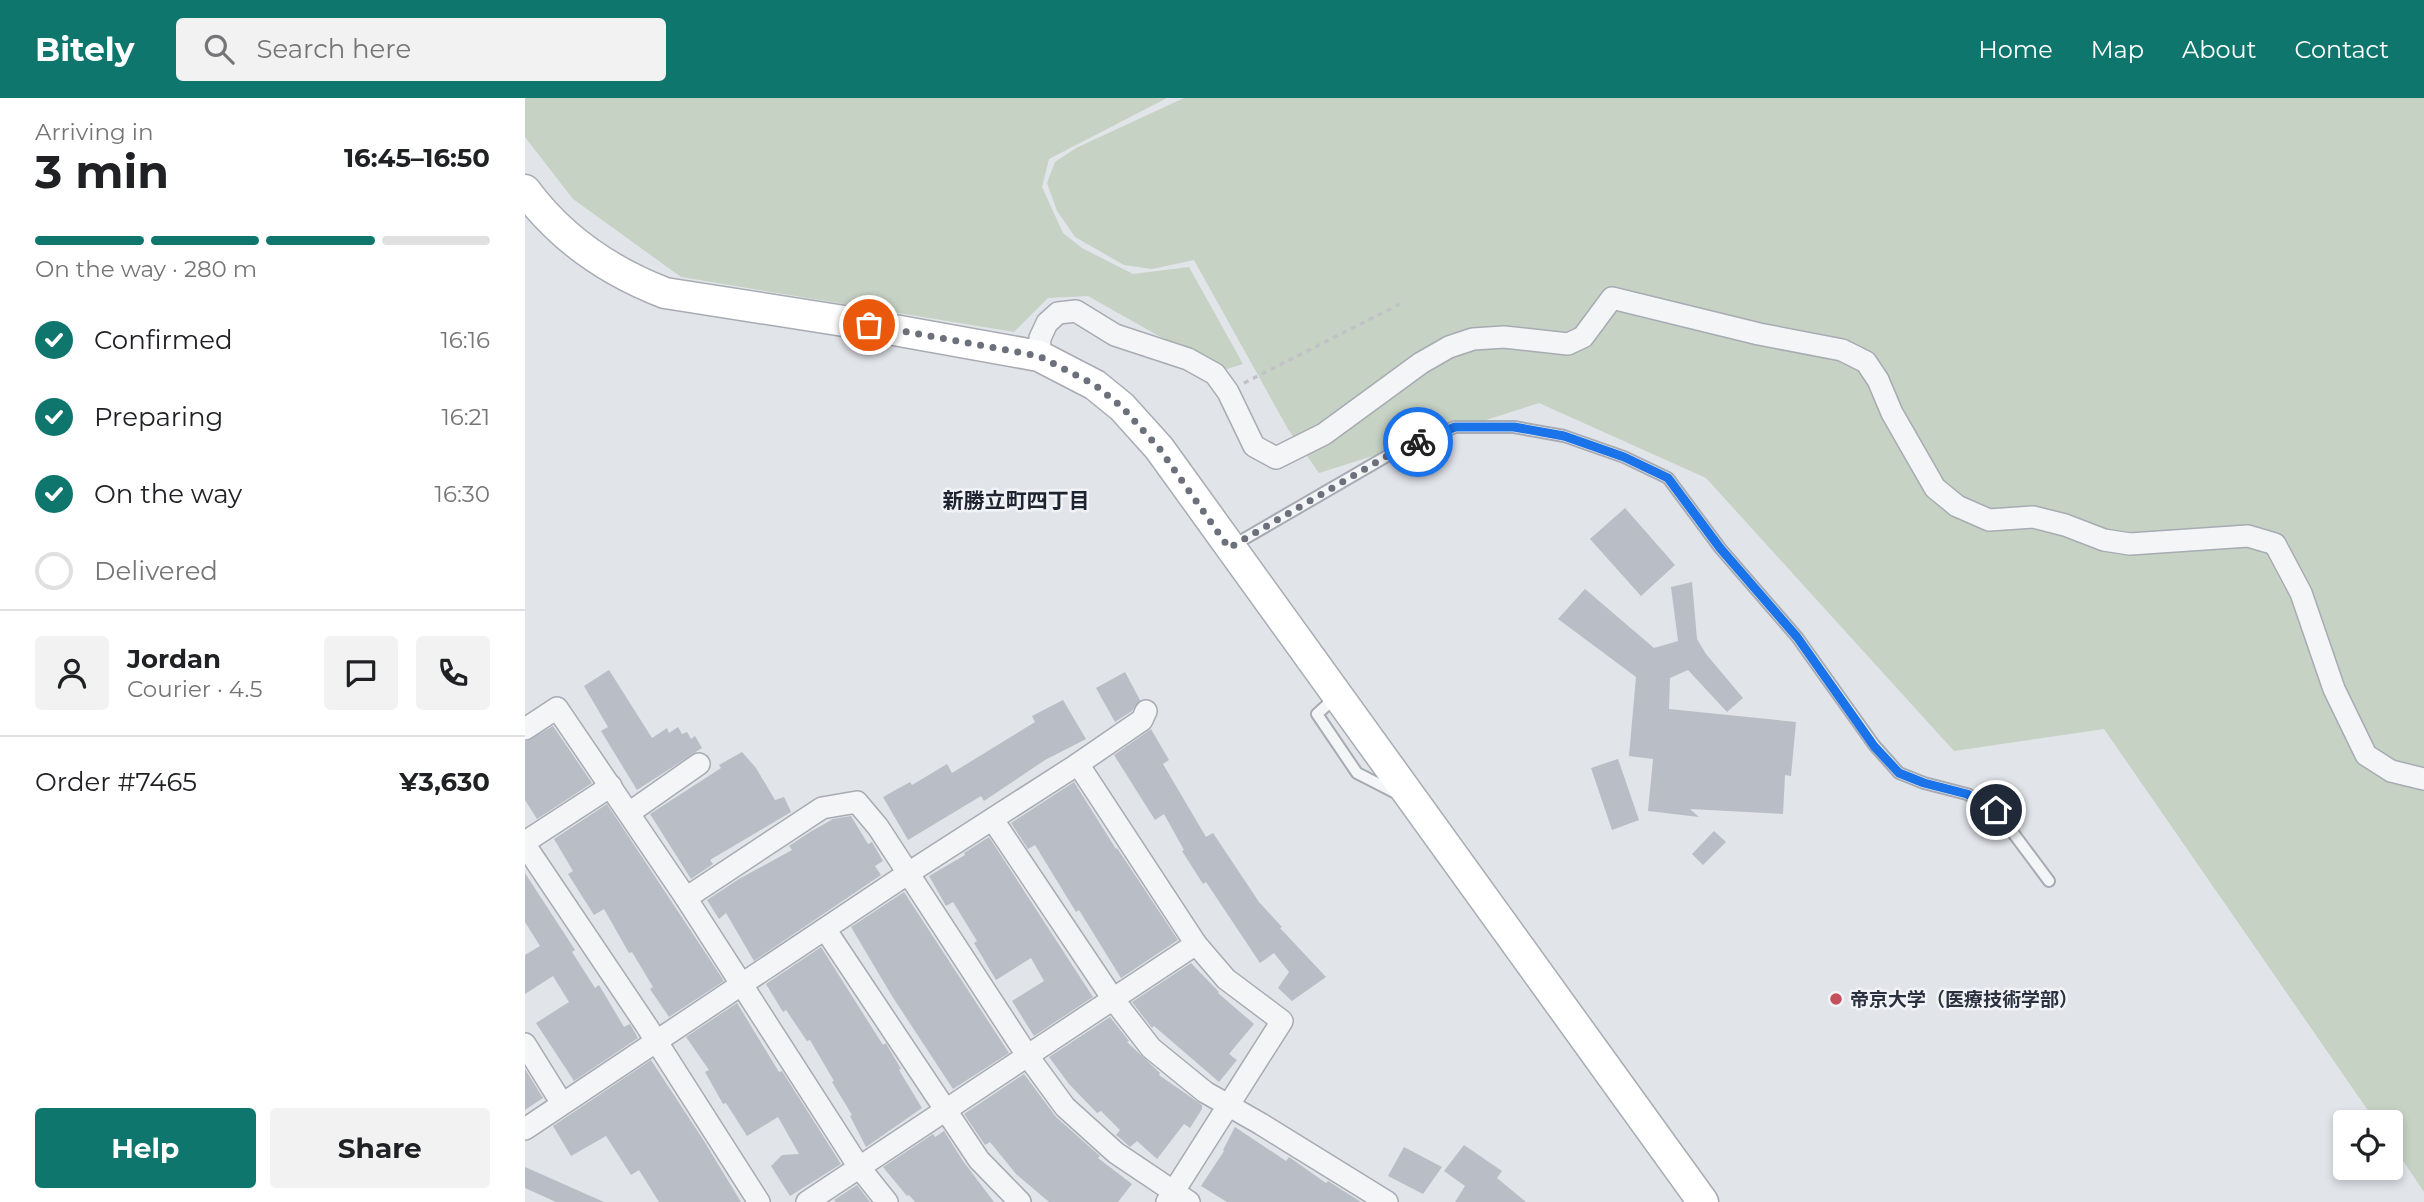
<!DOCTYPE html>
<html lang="en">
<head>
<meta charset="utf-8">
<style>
	body { margin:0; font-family:Montserrat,"Noto Sans JP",sans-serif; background:#f2f2f2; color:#202124; height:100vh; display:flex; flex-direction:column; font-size:26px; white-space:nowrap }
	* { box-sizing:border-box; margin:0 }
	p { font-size:23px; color:#757577 }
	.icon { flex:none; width:38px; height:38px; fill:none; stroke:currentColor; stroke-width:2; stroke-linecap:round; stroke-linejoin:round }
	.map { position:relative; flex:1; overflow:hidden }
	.side { display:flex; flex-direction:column; background:#fff; width:525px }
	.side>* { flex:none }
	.buttons { position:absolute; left:1808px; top:1012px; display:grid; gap:14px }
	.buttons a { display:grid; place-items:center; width:70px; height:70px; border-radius:7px; background:#fff; box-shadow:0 4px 10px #0003; font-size:35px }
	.pin { position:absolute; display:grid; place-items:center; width:60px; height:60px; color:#fff; margin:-30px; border:4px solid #fff; border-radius:50%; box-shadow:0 2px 7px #0007 }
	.courier { position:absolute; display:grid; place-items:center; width:70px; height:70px; margin:-35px; border:5px solid #1a73e8; border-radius:50%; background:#fff; color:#222; box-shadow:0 2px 9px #0007 }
	.overview em { font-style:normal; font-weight:700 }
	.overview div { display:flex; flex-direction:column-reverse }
	.overview { display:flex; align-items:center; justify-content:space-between; height:119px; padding:0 35px }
	h1 { font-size:46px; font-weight:700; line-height:52px }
	.bar { display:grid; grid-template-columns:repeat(4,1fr); gap:10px 7px; align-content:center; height:84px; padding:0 35px }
	.bar i { height:9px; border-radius:5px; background:#e0e0e0 }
	.bar .active { background:#0f766e }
	.bar p { grid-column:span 4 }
	.line { display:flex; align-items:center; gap:18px; padding:0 35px; border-top:2px solid #e0e0e0 }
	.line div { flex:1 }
	.round { display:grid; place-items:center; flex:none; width:74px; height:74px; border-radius:7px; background:#f2f2f2 }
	ol { padding:0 35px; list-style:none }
	li { display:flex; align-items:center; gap:21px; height:77px }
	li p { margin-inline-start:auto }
	li .icon { padding:7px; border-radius:50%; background:#0f766e; color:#fff; stroke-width:4 }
	li:last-child { color:#757577 }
	li i { width:38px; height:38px; border:4px solid #e0e0e0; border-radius:50% }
	.action { display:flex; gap:14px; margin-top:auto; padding:14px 35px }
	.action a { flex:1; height:80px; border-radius:7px; background:#0f766e; color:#fff; font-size:28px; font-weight:700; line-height:80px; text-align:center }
	.action a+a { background:#f2f2f2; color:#202124 }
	header { display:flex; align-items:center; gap:42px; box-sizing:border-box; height:98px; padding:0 35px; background:#0f766e; color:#fff }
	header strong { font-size:33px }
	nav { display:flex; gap:38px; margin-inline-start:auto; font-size:24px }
	.search { width:490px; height:63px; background:#f2f2f2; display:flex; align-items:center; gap:18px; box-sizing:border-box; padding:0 24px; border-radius:7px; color:#757577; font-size:26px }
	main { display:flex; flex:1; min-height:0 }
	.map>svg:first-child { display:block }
	.green { fill:#c6d2c3 }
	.building { fill:#b9bdc5 }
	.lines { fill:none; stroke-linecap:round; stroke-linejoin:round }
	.lane-casing { stroke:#a7abb3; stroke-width:14 }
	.street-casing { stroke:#a7abb3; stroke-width:24 }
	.secondary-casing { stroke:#a7abb3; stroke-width:33 }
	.path { stroke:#c0c2c7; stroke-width:3.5; stroke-dasharray:5 5; stroke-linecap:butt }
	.lane { stroke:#f4f5f7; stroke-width:10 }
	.street { stroke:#f4f5f7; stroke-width:21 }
	.secondary { stroke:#fff; stroke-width:30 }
	.done { stroke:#6b707a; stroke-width:7; stroke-dasharray:0 12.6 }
	.route { stroke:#1a73e8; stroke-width:9 }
	.poi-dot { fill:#c4505e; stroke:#f1f3f6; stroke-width:2.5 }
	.labels { text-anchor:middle; stroke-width:5; stroke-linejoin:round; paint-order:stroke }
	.poi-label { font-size:19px; font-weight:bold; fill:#2b313f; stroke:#f1f3f6; text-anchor:start }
	.neighbourhood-label { font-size:21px; font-weight:bold; fill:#1d2330; stroke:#f1f3f6 }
</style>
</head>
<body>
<header>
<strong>Bitely</strong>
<div class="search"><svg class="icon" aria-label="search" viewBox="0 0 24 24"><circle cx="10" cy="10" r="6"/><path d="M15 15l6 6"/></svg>Search here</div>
<nav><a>Home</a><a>Map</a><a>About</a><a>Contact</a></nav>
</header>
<main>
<section class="side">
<div class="overview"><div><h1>3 min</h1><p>Arriving in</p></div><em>16:45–16:50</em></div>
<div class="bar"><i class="active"></i><i class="active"></i><i class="active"></i><i></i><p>On the way · 280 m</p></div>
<ol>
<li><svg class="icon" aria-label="check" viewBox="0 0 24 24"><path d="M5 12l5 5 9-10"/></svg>Confirmed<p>16:16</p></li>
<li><svg class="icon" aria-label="check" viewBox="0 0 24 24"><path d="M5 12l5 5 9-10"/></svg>Preparing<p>16:21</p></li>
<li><svg class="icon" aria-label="check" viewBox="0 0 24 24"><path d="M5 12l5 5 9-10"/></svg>On the way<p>16:30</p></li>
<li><i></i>Delivered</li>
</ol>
<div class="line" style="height:126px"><a class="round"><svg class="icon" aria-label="person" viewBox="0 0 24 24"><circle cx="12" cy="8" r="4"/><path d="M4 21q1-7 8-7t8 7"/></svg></a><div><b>Jordan</b><p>Courier · 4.5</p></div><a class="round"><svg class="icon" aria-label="chat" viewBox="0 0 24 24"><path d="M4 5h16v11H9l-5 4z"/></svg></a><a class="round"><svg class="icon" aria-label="phone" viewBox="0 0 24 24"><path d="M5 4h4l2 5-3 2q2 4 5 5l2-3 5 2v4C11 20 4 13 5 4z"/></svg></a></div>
<div class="line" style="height:91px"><div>Order #7465</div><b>¥3,630</b></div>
<div class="action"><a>Help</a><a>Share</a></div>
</section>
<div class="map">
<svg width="1899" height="1104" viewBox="0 0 1899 1104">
	<rect width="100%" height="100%" fill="#e1e4e9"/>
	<g class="green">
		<polygon points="0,0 642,0 524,61 517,89 538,135 557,150 608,176 664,169 718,266 702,271 632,237 563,198 523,200 489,234 156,179 48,101 0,39"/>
		<polygon points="659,0 1899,0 1899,1094 1866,1045 1866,1024 1851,1024 1579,631 1429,653 1181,380 1014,305 794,375 763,331 669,162 627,171 599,167 550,139 532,113 522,85 530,64 551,50"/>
	</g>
	<g class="building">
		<polygon points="1100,410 1150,467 1116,498 1065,441"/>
		<polygon points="1167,484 1172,541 1181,556 1218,600 1202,614 1163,572 1145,580 1144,611 1271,624 1266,678 1260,677 1258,716 1165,711 1174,719 1123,713 1128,661 1104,658 1111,579 1033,521 1060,491 1129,550 1153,543 1146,489"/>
		<polygon points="84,572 127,640 142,630 144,635 153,629 157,636 162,634 166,641 170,638 177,650 112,692 76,633 83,629 59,588"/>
		<polygon points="600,574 615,602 607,613 590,624 571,590"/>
		<polygon points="538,602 561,641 520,662 459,703 456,698 383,742 358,699 385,684 387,687 422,666 427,675 510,624 507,618"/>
		<polygon points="28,628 67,685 12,721 0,702 0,644"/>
		<polygon points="626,631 644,662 638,666 681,739 688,735 734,804 757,829 755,830 801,879 767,903 753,890 764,874 749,855 735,865 681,784 678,786 657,753 659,752 639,716 630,722 589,657"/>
		<polygon points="217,654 231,670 250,702 259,699 266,714 185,762 188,766 166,781 125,716 196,670 194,667"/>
		<polygon points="1093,661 1114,722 1087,732 1066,670"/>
		<polygon points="549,684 591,751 592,750 653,842 596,880 554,812 551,814 510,747 503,751 486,725"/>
		<polygon points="82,706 199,883 144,919 125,891 128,889 107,854 104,855 79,811 69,817 43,776 48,773 29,741"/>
		<polygon points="326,718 343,746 347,744 358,763 350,768 356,777 229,863 201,815 194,821 182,802 214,781 267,752 264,748 285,734 308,721"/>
		<polygon points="1189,733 1201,744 1178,767 1167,756"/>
		<polygon points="464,739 568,899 509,938 487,903 519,883 506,860 471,882 449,845 452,843 428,804 421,808 404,778 440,757 439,755"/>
		<polygon points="0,775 50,852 47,854 70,890 74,887 99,929 105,926 113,940 49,983 11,925 44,904 28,878 0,896 0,857 15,848 0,824"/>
		<polygon points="379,794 484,955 428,991 367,898 326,829"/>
		<polygon points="296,849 358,947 361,945 363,949 376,971 374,972 397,1010 341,1049 325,1018 327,1017 307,984 309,983 285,942 282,943 261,912 258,914 241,886"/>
		<polygon points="666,865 694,894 693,895 729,926 704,956 712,962 694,984 629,928 627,930 607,904"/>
		<polygon points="212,905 254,974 257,973 316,1066 265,1098 246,1068 257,1057 274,1056 253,1019 222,1038 201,1005 198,1006 180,974 184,972 161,939"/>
		<polygon points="585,919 604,943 602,944 635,975 634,977 677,1007 677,1011 665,1030 659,1026 632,1061 612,1043 605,1049 595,1040 591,1037 595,1032 576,1013 572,1015 544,986 524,959"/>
		<polygon points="126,962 179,1043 216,1104 134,1104 114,1072 106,1077 81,1038 46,1058 28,1028"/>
		<polygon points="0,971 18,1000 0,1012"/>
		<polygon points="499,976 531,1019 575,1058 573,1060 607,1086 593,1104 524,1104 491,1076 465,1044 460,1047 439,1016"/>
		<polygon points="710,1029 761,1063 764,1059 801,1085 803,1083 836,1104 702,1104 676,1088 699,1053 698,1052"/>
		<polygon points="419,1033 438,1063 469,1104 390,1104 384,1097 382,1098 358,1069 408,1036 410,1039"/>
		<polygon points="939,1047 977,1073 972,1080 1001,1104 930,1104 940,1088 919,1073"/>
		<polygon points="879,1049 917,1069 898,1096 863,1078"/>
		<polygon points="0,1069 79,1104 31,1104 0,1090"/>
		<polygon points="332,1087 345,1104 311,1104 309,1102"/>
	</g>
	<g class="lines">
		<defs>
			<g id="lane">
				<polyline points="707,448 869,354 930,329 989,329 1039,338 1099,359 1143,380 1195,450 1272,539 1349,647 1374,675 1399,685 1442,696 1471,712 1524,783"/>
				<polyline points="812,598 792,616 832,675 873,696"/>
			</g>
			<g id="street">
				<polyline points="514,258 515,240 522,225 533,215 551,213 590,237 663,261 690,276 703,294 729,348 751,360 799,336 896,265 924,249 948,241 979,239 1043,246 1058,239 1087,200 1234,236 1317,252 1341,264 1353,282 1367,315 1410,390 1432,408 1464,422 1508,419 1540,427 1579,442 1605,446 1723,438 1750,446 1776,495 1809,591 1841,657 1866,673 1899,681"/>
				<polyline points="0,631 32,610 161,800 334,1069 362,1104"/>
				<polyline points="553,666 617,622 621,613"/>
				<polyline points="104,715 174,666"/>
				<polyline points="468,722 588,901 626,950 680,994 736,1026 862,1104"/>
				<polyline points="0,744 86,688"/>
				<polyline points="0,747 121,927 234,1104"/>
				<polyline points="161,800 297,710 332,704 353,729 502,957 540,1009 591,1055 664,1104"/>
				<polyline points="300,831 454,1062 495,1104"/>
				<polyline points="0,946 36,1004"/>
				<polyline points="0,1031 382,776 553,666 671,846 701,881 757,923 642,1104"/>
				<polyline points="282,1104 671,846"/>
			</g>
			<path id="secondary" d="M0,92C36,141 83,173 140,195L319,223L514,258L570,287L597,309L634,350L1178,1104"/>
		</defs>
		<use href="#lane" class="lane-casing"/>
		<use href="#street" class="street-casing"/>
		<use href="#secondary" class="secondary-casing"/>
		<polyline class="path" points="719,285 875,206"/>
		<use href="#lane" class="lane"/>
		<use href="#street" class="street"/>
		<use href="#secondary" class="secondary"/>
	</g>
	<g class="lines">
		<polyline class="done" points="344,227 514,258 570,287 597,309 634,350 704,450 869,354 893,344"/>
		<polyline class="route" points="893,344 930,329 989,329 1039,338 1099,359 1143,380 1195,450 1272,539 1349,648 1374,675 1399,685 1442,696 1471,712"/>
	</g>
	<circle class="poi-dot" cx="1311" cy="901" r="7"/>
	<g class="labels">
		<g class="poi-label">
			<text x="1325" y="908">帝京大学（医療技術学部）</text>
		</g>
		<g class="neighbourhood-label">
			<text x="491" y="410">新勝立町四丁目</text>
		</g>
	</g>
</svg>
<div class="buttons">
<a><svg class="icon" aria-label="locate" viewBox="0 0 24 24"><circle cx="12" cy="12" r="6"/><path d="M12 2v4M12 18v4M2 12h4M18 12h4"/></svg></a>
</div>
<div class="pin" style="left:344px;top:227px;background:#ea580c"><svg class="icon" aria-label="bag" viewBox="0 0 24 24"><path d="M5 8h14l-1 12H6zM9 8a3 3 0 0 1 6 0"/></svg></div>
<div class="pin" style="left:1471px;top:712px;background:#1f2937"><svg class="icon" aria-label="home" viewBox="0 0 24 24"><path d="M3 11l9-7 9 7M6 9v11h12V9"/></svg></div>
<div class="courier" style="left:893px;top:344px"><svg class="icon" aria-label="bike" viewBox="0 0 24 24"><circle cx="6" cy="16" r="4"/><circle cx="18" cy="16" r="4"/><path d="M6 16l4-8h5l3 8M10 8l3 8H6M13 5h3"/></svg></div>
</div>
</main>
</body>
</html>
